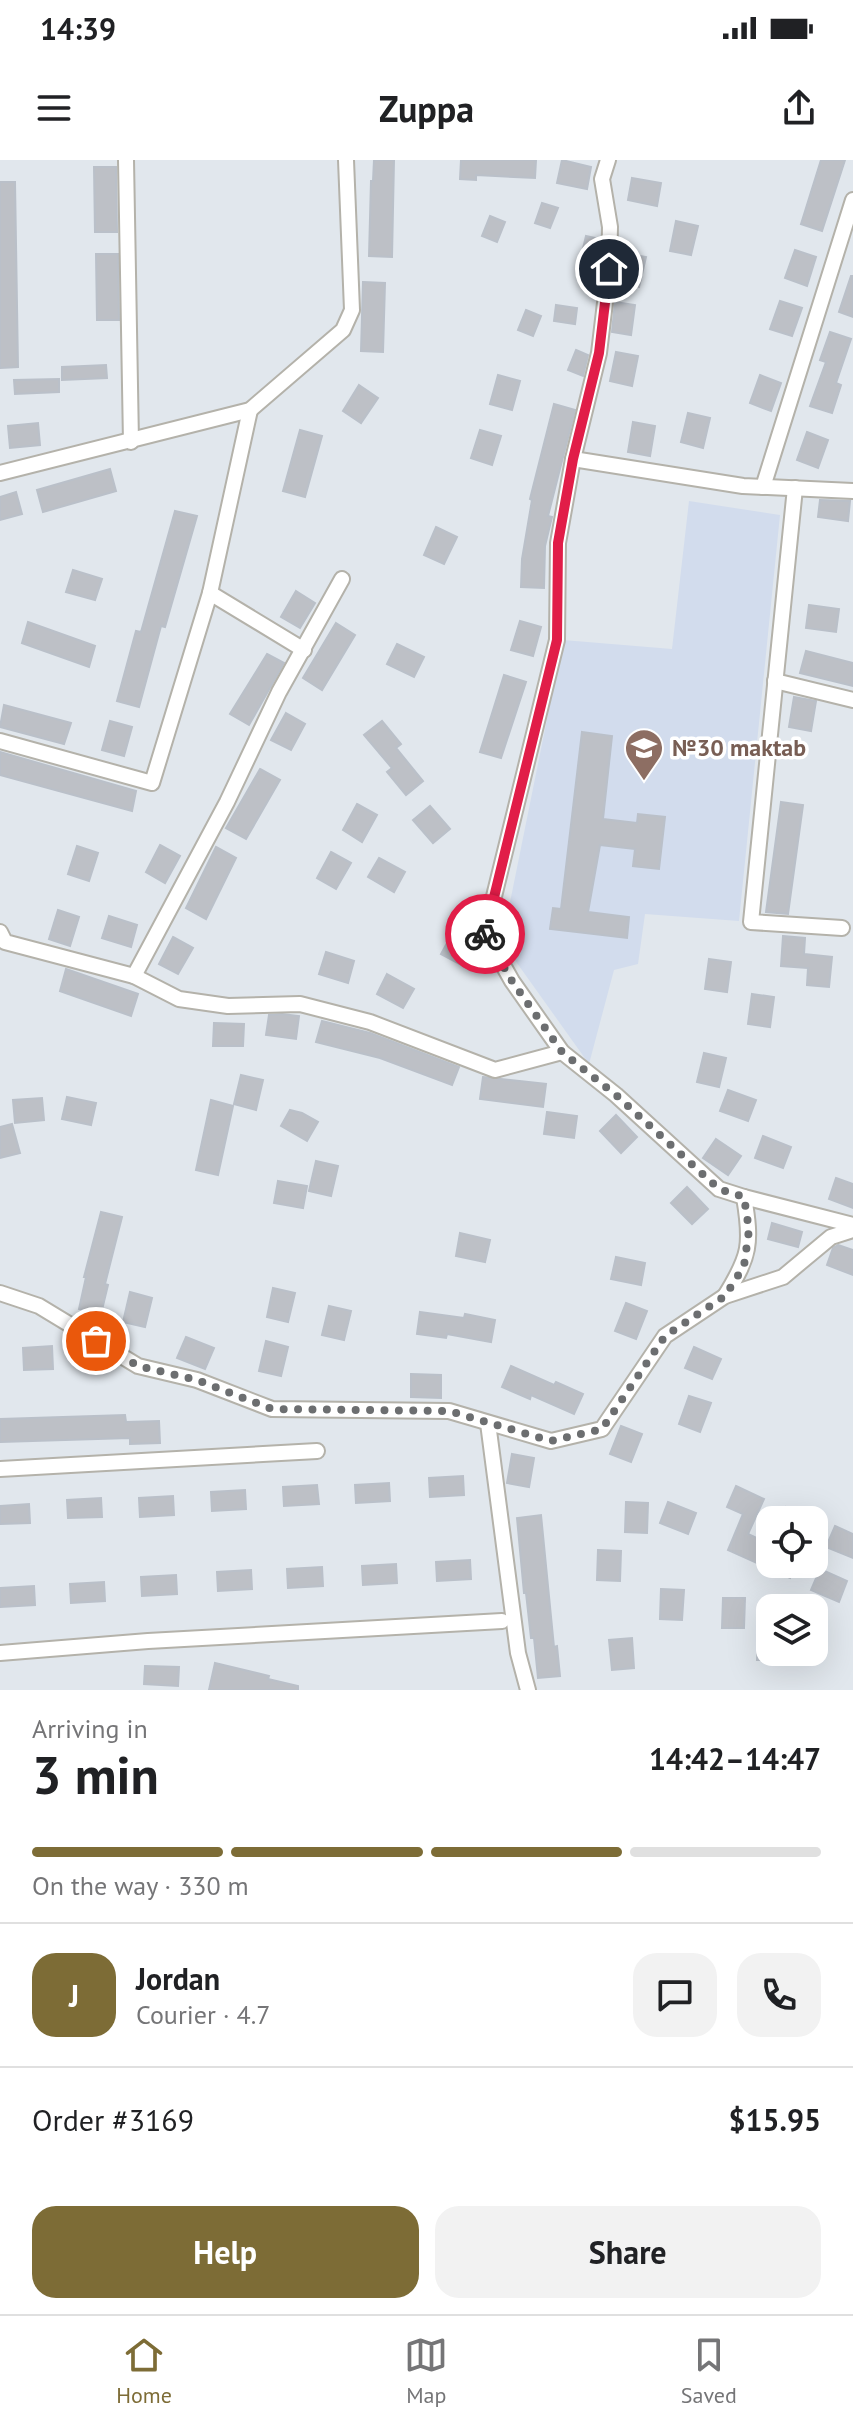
<!DOCTYPE html>
<html lang="en">
<head>
<meta charset="utf-8">
<style>
	body { margin:0; font-family:"PT Sans",sans-serif; background:#f2f2f2; color:#202124; height:100vh; display:flex; flex-direction:column; font-size:30px; white-space:nowrap }
	* { box-sizing:border-box; margin:0 }
	p { font-size:26px; color:#757577 }
	.icon { flex:none; width:44px; height:44px; fill:none; stroke:currentColor; stroke-width:2; stroke-linecap:round; stroke-linejoin:round }
	.map { position:relative; height:1530px; overflow:hidden }
	.side { display:flex; flex-direction:column; background:#fff; flex:1 }
	.side>* { flex:none }
	.controls { position:absolute; left:756px; top:1346px; display:grid; gap:16px }
	.controls a { display:grid; place-items:center; width:72px; height:72px; border-radius:16px; background:#fff; box-shadow:0 8px 32px #0002; font-size:40px }
	.pin { position:absolute; display:grid; place-items:center; width:68px; height:68px; color:#fff; margin:-34px; border:4px solid #fff; border-radius:50%; box-shadow:0 2px 8px #0007 }
	.courier { position:absolute; display:grid; place-items:center; width:80px; height:80px; margin:-40px; border:6px solid #e11d48; border-radius:50%; background:#fff; color:#222; box-shadow:0 2px 10px #0007 }
	.head em { font-style:normal; font-weight:800 }
	.head div { display:flex; flex-direction:column-reverse }
	.head { display:flex; align-items:center; justify-content:space-between; height:136px; padding:0 32px }
	h1 { font-size:52px; font-weight:800; line-height:60px }
	.bar { display:grid; grid-template-columns:repeat(4,1fr); gap:12px 8px; align-content:center; height:96px; padding:0 32px }
	.bar i { height:10px; border-radius:6px; background:#e0e0e0 }
	.bar .active { background:#7d6c36 }
	.bar p { grid-column:span 4 }
	.line { display:flex; align-items:center; gap:20px; padding:0 32px; border-top:2px solid #e0e0e0 }
	.line div { flex:1 }
	.round { display:grid; place-items:center; flex:none; width:84px; height:84px; border-radius:24px; background:#f2f2f2 }
	.cta { display:flex; gap:16px; margin-top:auto; padding:16px 32px }
	.cta a { flex:1; height:92px; border-radius:24px; background:#7d6c36; color:#fff; font-size:32px; font-weight:800; line-height:92px; text-align:center }
	.cta a+a { background:#f2f2f2; color:#202124 }
	.status { display:flex; justify-content:space-between; align-items:center; height:56px; padding:0 40px; background:#fff; direction:ltr }
	.status svg { height:22px; fill:currentColor }
	header { display:flex; justify-content:space-between; align-items:center; height:104px; padding:0 32px; background:#fff; font-size:36px; font-weight:800 }
	.tabs { display:flex; justify-content:space-around; align-items:center; height:112px; border-top:2px solid #e0e0e0; background:#fff; font-size:22px; color:#757577 }
	.tabs a { display:grid; justify-items:center; gap:4px }
	.tabs .active { color:#7d6c36 }
	.map>svg:first-child { display:block }
	.education { fill:#d2dced }
	.building { fill:#bdc0c6; stroke:#bac0c9; stroke-width:2 }
	.lines { fill:none; stroke-linecap:round; stroke-linejoin:round }
	.street-casing { stroke:#b4b2aa; stroke-width:18 }
	.street { stroke:#fff; stroke-width:14 }
	.done { stroke:#6c6e70; stroke-width:8; stroke-dasharray:0 14.4 }
	.route { stroke:#e11d48; stroke-width:10 }
	.labels { text-anchor:middle; stroke-width:7; stroke-linejoin:round; paint-order:stroke }
	.education-label { font-size:24px; font-weight:bold; fill:#785e54; stroke:#fff; text-anchor:start }
</style>
</head>
<body>
<div class="status"><b>14:39</b><svg viewBox="0 0 49 12"><path d="M0 12V9h3v3zM5 12V6h3v6zM10 12V3h3v9zM15 12V0h3v12zM26 1h20v11H26zM47 4h2v5h-2z"/></svg></div>
<header><svg class="icon" aria-label="menu" viewBox="0 0 24 24"><path d="M4 6h16M4 12h16M4 18h16"/></svg>Zuppa<svg class="icon" aria-label="share" viewBox="0 0 24 24"><path d="M12 15V3M7 8l5-5 5 5M5 13v7h14v-7"/></svg></header>
<div class="map">
<svg width="853" height="1530" viewBox="0 0 853 1530">
	<rect width="100%" height="100%" fill="#e1e7ed"/>
	<polygon class="education" points="689,341 780,355 739,761 645,754 638,804 614,810 589,904 502,782 563,480 672,489"/>
	<g class="building">
		<polygon points="374,0 394,0 392,97 369,96 371,21 373,21"/>
		<polygon points="461,0 536,0 535,18 476,15 476,20 460,19"/>
		<polygon points="562,0 591,7 587,29 557,23"/>
		<polygon points="821,0 845,0 822,71 801,64"/>
		<polygon points="94,7 116,7 117,72 95,72"/>
		<polygon points="632,18 661,23 657,46 628,40"/>
		<polygon points="0,22 15,22 18,207 0,208"/>
		<polygon points="542,43 558,48 550,68 535,63"/>
		<polygon points="490,56 505,62 497,82 482,76"/>
		<polygon points="676,61 698,66 691,95 670,91"/>
		<polygon points="586,76 600,79 597,100 581,97"/>
		<polygon points="795,90 816,97 807,126 785,118"/>
		<polygon points="624,93 646,97 639,127 618,122"/>
		<polygon points="96,94 118,94 119,160 97,160"/>
		<polygon points="851,116 853,116 853,157 839,152"/>
		<polygon points="363,122 385,123 383,192 361,191"/>
		<polygon points="780,141 802,148 792,176 770,169"/>
		<polygon points="615,142 635,145 631,175 612,172"/>
		<polygon points="556,145 577,148 575,164 554,161"/>
		<polygon points="526,150 541,156 533,176 518,170"/>
		<polygon points="830,172 851,179 836,223 841,225 832,253 810,246 826,202 820,200"/>
		<polygon points="576,190 588,195 583,216 568,210"/>
		<polygon points="616,192 638,196 632,226 610,221"/>
		<polygon points="106,205 107,218 62,220 62,207"/>
		<polygon points="498,215 520,221 512,250 490,244"/>
		<polygon points="760,215 781,223 771,251 750,243"/>
		<polygon points="59,219 59,232 15,234 14,220"/>
		<polygon points="359,225 378,238 361,263 343,251"/>
		<polygon points="554,244 575,250 548,356 552,357 545,386 544,428 521,427 522,399 532,340 530,339"/>
		<polygon points="688,253 710,258 703,288 681,282"/>
		<polygon points="633,262 655,266 650,296 628,292"/>
		<polygon points="38,263 40,285 10,288 8,266"/>
		<polygon points="300,270 322,276 305,337 283,331"/>
		<polygon points="480,270 501,276 492,305 471,298"/>
		<polygon points="807,272 828,280 818,308 797,300"/>
		<polygon points="110,309 116,331 43,352 37,330"/>
		<polygon points="16,332 22,354 0,360 0,337"/>
		<polygon points="820,340 850,341 848,361 818,357"/>
		<polygon points="175,351 197,356 165,467 161,466 139,547 117,541 136,471 141,472"/>
		<polygon points="436,367 457,377 444,404 424,395"/>
		<polygon points="73,410 102,419 95,440 66,432"/>
		<polygon points="296,431 315,443 300,468 281,457"/>
		<polygon points="809,445 839,449 836,472 806,468"/>
		<polygon points="520,461 541,467 533,496 511,490"/>
		<polygon points="28,462 95,486 89,507 22,483"/>
		<polygon points="336,463 355,475 322,530 303,518"/>
		<polygon points="397,484 424,497 414,517 387,504"/>
		<polygon points="806,491 853,503 853,526 800,513"/>
		<polygon points="267,494 284,503 249,565 230,554"/>
		<polygon points="504,515 526,522 501,598 480,592"/>
		<polygon points="794,537 816,541 811,571 789,567"/>
		<polygon points="4,545 71,563 64,584 0,567"/>
		<polygon points="286,553 305,564 291,590 271,580"/>
		<polygon points="110,561 132,567 124,596 102,590"/>
		<polygon points="382,561 401,584 396,588 423,621 406,635 387,612 392,608 364,575"/>
		<polygon points="582,572 612,576 603,659 637,663 638,654 665,657 659,709 633,706 635,689 600,685 588,752 629,757 627,778 550,769 553,748 561,749"/>
		<polygon points="0,592 136,631 132,651 0,615"/>
		<polygon points="260,609 280,620 246,679 226,668"/>
		<polygon points="781,642 803,645 788,754 766,752"/>
		<polygon points="357,644 377,655 362,682 343,670"/>
		<polygon points="430,646 450,669 433,683 413,660"/>
		<polygon points="160,685 180,696 165,723 146,712"/>
		<polygon points="77,686 98,693 89,721 68,714"/>
		<polygon points="216,687 236,698 206,759 186,748"/>
		<polygon points="331,692 351,703 336,729 317,718"/>
		<polygon points="379,698 405,712 394,732 368,717"/>
		<polygon points="58,750 79,757 70,786 49,779"/>
		<polygon points="109,756 137,765 131,787 102,778"/>
		<polygon points="452,774 478,789 467,808 441,794"/>
		<polygon points="783,776 805,778 804,794 832,797 829,827 807,825 808,808 781,806"/>
		<polygon points="173,777 193,788 178,814 159,804"/>
		<polygon points="326,792 354,801 348,823 319,814"/>
		<polygon points="709,799 731,802 727,832 705,829"/>
		<polygon points="66,809 138,834 131,856 60,831"/>
		<polygon points="387,814 414,829 403,848 377,834"/>
		<polygon points="752,834 774,837 770,867 748,864"/>
		<polygon points="282,854 299,856 296,879 266,875 269,855"/>
		<polygon points="322,861 370,873 459,907 452,925 380,898 316,882"/>
		<polygon points="214,863 244,864 243,886 213,886"/>
		<polygon points="704,893 726,898 719,927 697,922"/>
		<polygon points="241,915 263,920 256,950 234,944"/>
		<polygon points="483,917 546,924 543,947 480,939"/>
		<polygon points="728,930 756,940 748,961 720,951"/>
		<polygon points="67,937 96,943 91,965 62,959"/>
		<polygon points="42,938 44,960 15,963 13,940"/>
		<polygon points="211,940 233,946 218,1015 196,1010"/>
		<polygon points="290,950 302,953 318,962 307,981 281,966"/>
		<polygon points="547,952 577,956 574,978 544,974"/>
		<polygon points="616,955 637,977 621,993 600,971"/>
		<polygon points="12,964 20,993 0,998 0,967"/>
		<polygon points="763,976 791,987 783,1008 755,998"/>
		<polygon points="716,979 741,996 728,1015 703,998"/>
		<polygon points="316,1001 338,1006 331,1036 309,1031"/>
		<polygon points="836,1018 853,1024 853,1048 829,1039"/>
		<polygon points="278,1021 307,1026 303,1048 274,1043"/>
		<polygon points="687,1027 708,1049 692,1064 671,1043"/>
		<polygon points="101,1052 122,1057 105,1124 108,1125 101,1154 79,1149 86,1117 84,1117"/>
		<polygon points="772,1063 802,1072 798,1087 768,1079"/>
		<polygon points="460,1073 490,1080 485,1102 456,1096"/>
		<polygon points="838,1085 853,1090 853,1115 827,1105 833,1088"/>
		<polygon points="616,1097 645,1103 641,1125 611,1119"/>
		<polygon points="273,1128 295,1133 288,1162 267,1157"/>
		<polygon points="130,1132 152,1138 145,1167 123,1162"/>
		<polygon points="626,1143 647,1151 636,1179 615,1171"/>
		<polygon points="329,1146 351,1151 344,1180 322,1175"/>
		<polygon points="420,1152 464,1158 465,1154 495,1160 491,1182 447,1174 446,1178 417,1174"/>
		<polygon points="186,1177 214,1188 205,1209 177,1198"/>
		<polygon points="266,1181 288,1187 281,1216 259,1211"/>
		<polygon points="52,1186 53,1209 24,1210 23,1188"/>
		<polygon points="694,1187 721,1199 712,1219 685,1208"/>
		<polygon points="511,1206 554,1225 556,1222 583,1234 574,1254 531,1235 530,1239 502,1227"/>
		<polygon points="411,1214 441,1215 441,1238 411,1237"/>
		<polygon points="689,1236 711,1243 700,1272 679,1264"/>
		<polygon points="125,1255 126,1262 159,1261 160,1283 130,1284 130,1278 0,1282 0,1259"/>
		<polygon points="621,1266 642,1274 631,1302 610,1294"/>
		<polygon points="512,1294 534,1298 529,1327 507,1323"/>
		<polygon points="463,1316 464,1335 430,1337 429,1318"/>
		<polygon points="389,1323 390,1341 356,1343 355,1325"/>
		<polygon points="317,1325 319,1344 284,1346 283,1327"/>
		<polygon points="736,1326 764,1339 748,1374 770,1384 770,1404 796,1404 790,1418 728,1390 743,1354 727,1347"/>
		<polygon points="245,1330 246,1349 212,1351 211,1332"/>
		<polygon points="173,1336 174,1355 140,1357 139,1338"/>
		<polygon points="101,1338 102,1357 68,1358 67,1340"/>
		<polygon points="626,1342 648,1343 647,1373 625,1372"/>
		<polygon points="668,1342 696,1353 688,1374 660,1363"/>
		<polygon points="29,1344 30,1363 0,1364 0,1346"/>
		<polygon points="786,1347 816,1360 781,1360"/>
		<polygon points="541,1355 554,1487 557,1486 560,1516 538,1518 534,1478 531,1478 526,1433 524,1433 517,1358"/>
		<polygon points="835,1366 853,1374 853,1398 826,1387"/>
		<polygon points="598,1390 621,1391 620,1421 597,1420"/>
		<polygon points="470,1400 471,1419 437,1421 436,1402"/>
		<polygon points="396,1404 397,1423 363,1425 362,1406"/>
		<polygon points="322,1407 323,1426 288,1428 287,1409"/>
		<polygon points="820,1409 847,1421 839,1442 811,1430"/>
		<polygon points="251,1410 252,1429 218,1431 217,1412"/>
		<polygon points="176,1415 177,1434 142,1436 141,1417"/>
		<polygon points="104,1422 105,1441 71,1443 70,1424"/>
		<polygon points="34,1426 35,1445 0,1447 0,1428"/>
		<polygon points="661,1429 684,1430 682,1460 660,1459"/>
		<polygon points="723,1438 745,1438 744,1468 722,1468"/>
		<polygon points="758,1477 770,1478 770,1500 757,1500"/>
		<polygon points="632,1478 634,1508 612,1510 609,1480"/>
		<polygon points="215,1503 269,1516 268,1519 298,1526 298,1530 209,1530"/>
		<polygon points="145,1506 179,1507 178,1526 144,1524"/>
	</g>
	<g class="lines">
		<defs>
			<g id="street">
				<polyline points="126,0 131,282"/>
				<polyline points="608,0 602,19 610,67 609,109 599,193 573,299 558,383 557,480 485,773 512,821 562,892 616,935 719,1029 744,1037"/>
				<polyline points="573,299 743,326 853,331"/>
				<polyline points="0,313 250,250 343,170 352,150 346,0"/>
				<polyline points="763,327 853,40"/>
				<polyline points="795,328 751,762 842,768"/>
				<polyline points="210,433 304,490"/>
				<polyline points="775,521 853,540"/>
				<polyline points="0,581 152,623 210,433 250,250"/>
				<polyline points="0,772 5,782 134,816 179,839 228,846 300,844 370,862 495,910 562,892"/>
				<polyline points="134,816 227,642 279,532 342,419"/>
				<polyline points="0,1133 39,1146 138,1206 197,1220 272,1249 449,1251 551,1281 602,1269 665,1176 725,1136 783,1117 831,1077 853,1070"/>
				<path d="M725,1136C750,1096 752,1084 744,1037L853,1065"/>
				<polyline points="488,1263 518,1493 528,1530"/>
				<polyline points="0,1309 317,1291"/>
				<polyline points="0,1493 148,1481 502,1461"/>
			</g>
		</defs>
		<use href="#street" class="street-casing"/>
		<use href="#street" class="street"/>
	</g>
	<g class="lines">
		<polyline class="done" points="96,1181 138,1206 197,1220 272,1249 449,1251 551,1281 602,1269 665,1176 725,1136 744,1106 749,1070 744,1037 719,1029 616,935 562,892 512,821 485,774"/>
		<polyline class="route" points="485,774 557,480 558,383 573,299 599,193 609,109"/>
	</g>
	<defs>
		<symbol id="school-pin" viewBox="-11 -11 22 30"><path d="M0 17L-7.5 6A9.5 9.5 0 1 1 7.5 6Z" fill="#8d6e63" stroke="#fff"/><path d="M0-5L7-2L0 1L-7-2ZM-4 1L0 2.5L4 1V4Q0 6-4 4Z" fill="#fff"/></symbol>
	</defs>
	<g fill-rule="evenodd">
		<use href="#school-pin" x="622" y="566" width="44" height="60"/>
	</g>
	<g class="labels">
		<g class="education-label">
			<text x="672" y="596">№30 maktab</text>
		</g>
	</g>
</svg>
<div class="controls">
<a><svg class="icon" aria-label="locate" viewBox="0 0 24 24"><circle cx="12" cy="12" r="6"/><path d="M12 2v4M12 18v4M2 12h4M18 12h4"/></svg></a>
<a><svg class="icon" aria-label="layers" viewBox="0 0 24 24"><path d="M12 4l9 5-9 5-9-5zM3 14l9 5 9-5"/></svg></a>
</div>
<div class="pin" style="left:96px;top:1181px;background:#ea580c"><svg class="icon" aria-label="bag" viewBox="0 0 24 24"><path d="M5 8h14l-1 12H6zM9 8a3 3 0 0 1 6 0"/></svg></div>
<div class="pin" style="left:609px;top:109px;background:#1f2937"><svg class="icon" aria-label="home" viewBox="0 0 24 24"><path d="M3 11l9-7 9 7M6 9v11h12V9"/></svg></div>
<div class="courier" style="left:485px;top:774px"><svg class="icon" aria-label="bike" viewBox="0 0 24 24"><circle cx="6" cy="16" r="4"/><circle cx="18" cy="16" r="4"/><path d="M6 16l4-8h5l3 8M10 8l3 8H6M13 5h3"/></svg></div>
</div>
<section class="side">
<div class="head"><div><h1>3 min</h1><p>Arriving in</p></div><em>14:42–14:47</em></div>
<div class="bar"><i class="active"></i><i class="active"></i><i class="active"></i><i></i><p>On the way · 330 m</p></div>
<div class="line" style="height:144px"><b class="round" style="background:#7d6c36;color:#fff">J</b><div><b>Jordan</b><p>Courier · 4.7</p></div><a class="round"><svg class="icon" aria-label="chat" viewBox="0 0 24 24"><path d="M4 5h16v11H9l-5 4z"/></svg></a><a class="round"><svg class="icon" aria-label="phone" viewBox="0 0 24 24"><path d="M5 4h4l2 5-3 2q2 4 5 5l2-3 5 2v4C11 20 4 13 5 4z"/></svg></a></div>
<div class="line" style="height:104px"><div>Order #3169</div><b>$15.95</b></div>
<div class="cta"><a>Help</a><a>Share</a></div>
</section>
<nav class="tabs">
<a class="active"><svg class="icon" aria-label="home" viewBox="0 0 24 24"><path d="M3 11l9-7 9 7M6 9v11h12V9"/></svg>Home</a>
<a><svg class="icon" aria-label="map" viewBox="0 0 24 24"><path d="M3 6l6-2 6 2 6-2v14l-6 2-6-2-6 2zM9 4v14M15 6v14"/></svg>Map</a>
<a><svg class="icon" aria-label="saved" viewBox="0 0 24 24"><path d="M7 4h10v16l-5-4-5 4z"/></svg>Saved</a>
</nav>
</body>
</html>
